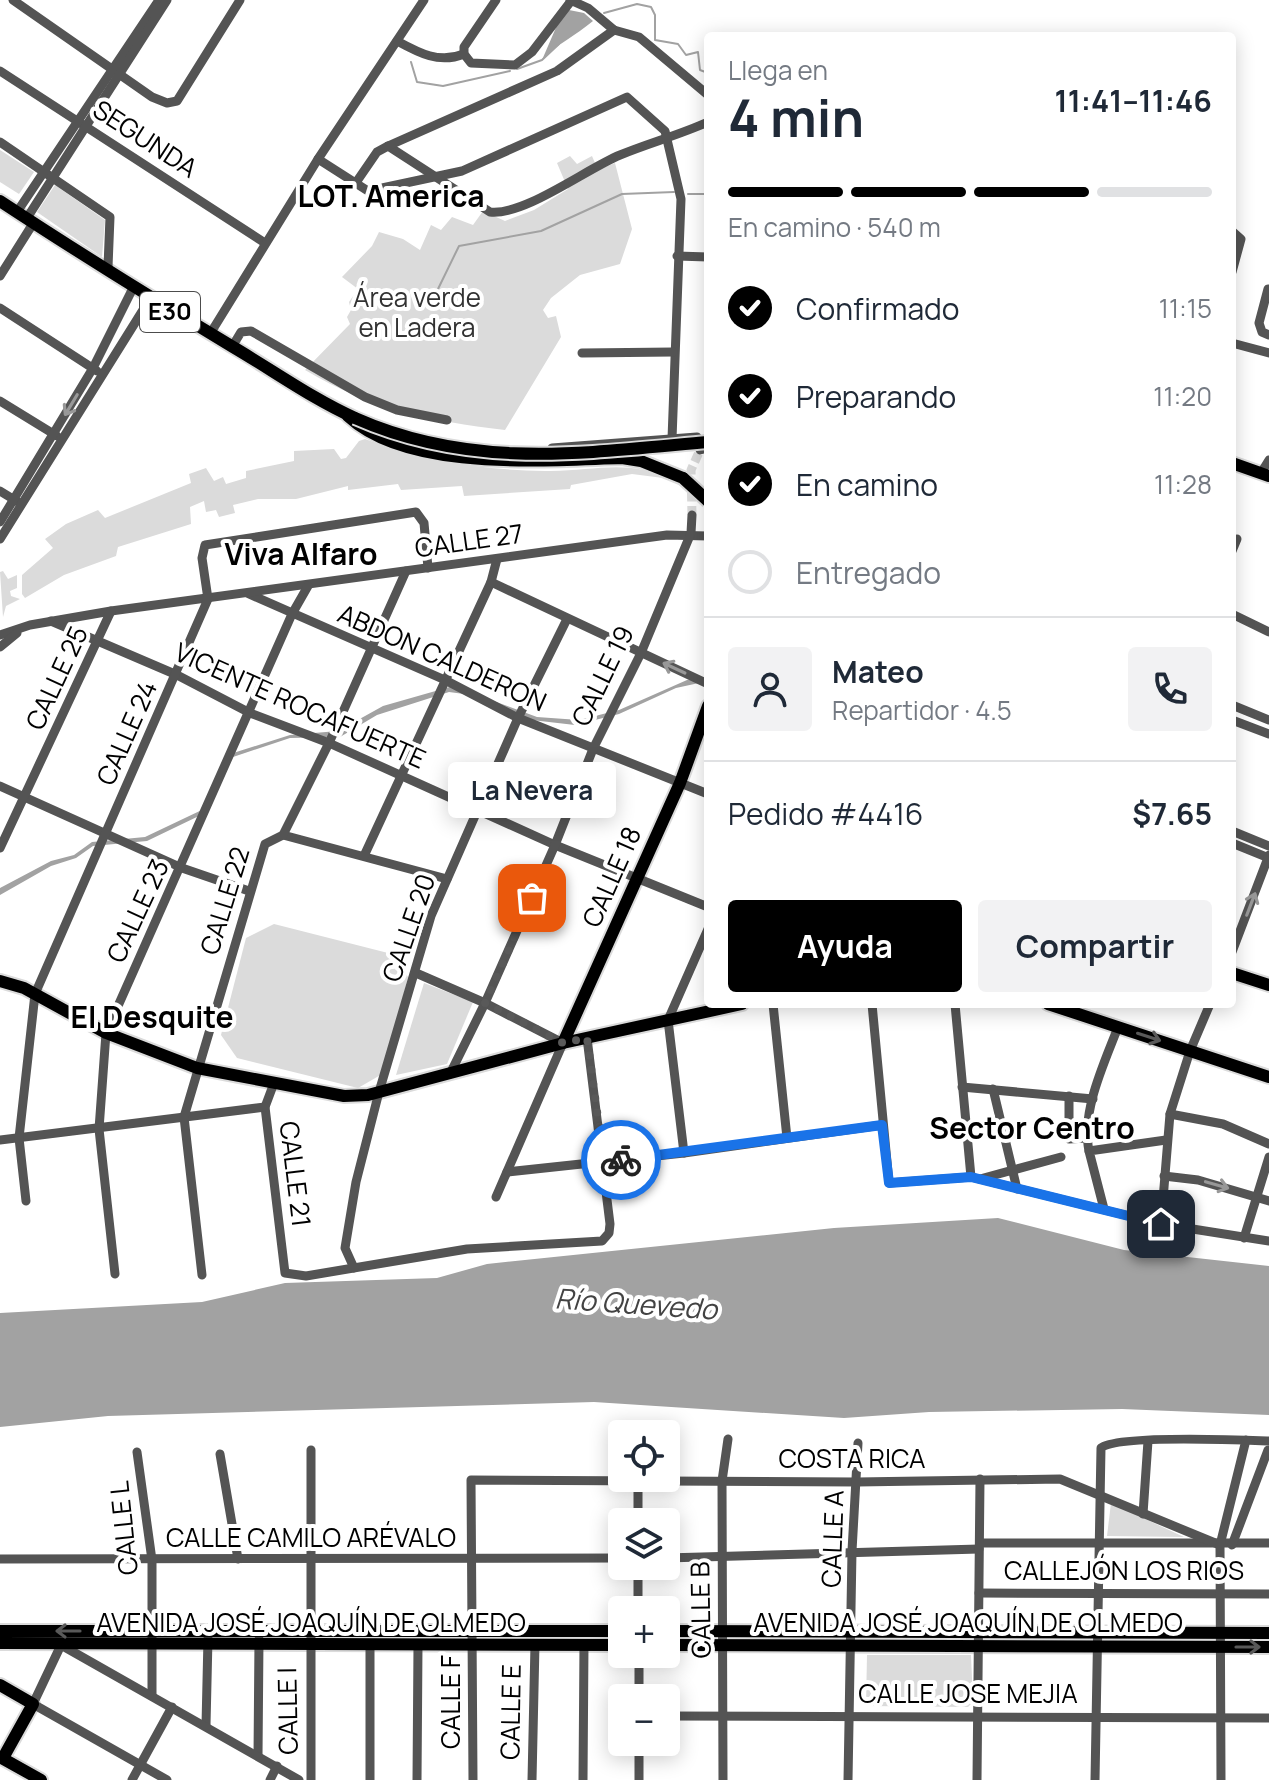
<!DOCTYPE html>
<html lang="es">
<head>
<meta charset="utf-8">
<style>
	body { margin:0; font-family:Manrope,sans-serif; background:#f2f2f3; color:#1f2937; height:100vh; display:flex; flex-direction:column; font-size:30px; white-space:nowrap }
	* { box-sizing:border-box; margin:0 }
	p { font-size:26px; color:#747a83 }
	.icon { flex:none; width:44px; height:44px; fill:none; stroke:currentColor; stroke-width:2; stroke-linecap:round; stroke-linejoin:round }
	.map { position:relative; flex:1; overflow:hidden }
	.drawer { position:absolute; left:704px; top:32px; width:532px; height:976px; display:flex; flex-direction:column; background:#fff; border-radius:8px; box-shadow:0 4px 20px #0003 }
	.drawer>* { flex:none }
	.fabs { position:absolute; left:608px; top:1420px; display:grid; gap:16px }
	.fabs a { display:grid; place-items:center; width:72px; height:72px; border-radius:8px; background:#fff; box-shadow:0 4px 20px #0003; font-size:40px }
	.pin { position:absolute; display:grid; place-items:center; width:68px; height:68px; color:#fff; margin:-34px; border-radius:16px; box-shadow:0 4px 12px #0006 }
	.courier { position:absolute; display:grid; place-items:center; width:80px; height:80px; margin:-40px; border:6px solid #1a73e8; border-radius:50%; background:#fff; color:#222; box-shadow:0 2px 10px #0007 }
	.bubble { position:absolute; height:56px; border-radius:8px; background:#fff; box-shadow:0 4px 20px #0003; font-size:26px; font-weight:700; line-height:56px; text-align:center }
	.head em { font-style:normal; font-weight:700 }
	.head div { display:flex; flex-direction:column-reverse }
	.head { display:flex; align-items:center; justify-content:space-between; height:136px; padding:0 24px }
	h1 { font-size:52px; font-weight:700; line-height:60px }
	.bar { display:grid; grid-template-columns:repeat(4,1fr); gap:12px 8px; align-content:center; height:96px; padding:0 24px }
	.bar i { height:10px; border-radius:6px; background:#e0e1e3 }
	.bar .on { background:#000 }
	.bar p { grid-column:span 4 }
	.line { display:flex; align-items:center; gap:20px; padding:0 24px; border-top:2px solid #e0e1e3 }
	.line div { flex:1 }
	.round { display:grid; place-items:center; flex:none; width:84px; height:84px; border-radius:8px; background:#f2f2f3 }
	ol { padding:0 24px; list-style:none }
	li { display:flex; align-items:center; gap:24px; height:88px }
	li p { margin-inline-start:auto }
	li .icon { padding:8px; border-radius:50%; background:#000; color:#fff; stroke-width:4 }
	li:last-child { color:#747a83 }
	li i { width:44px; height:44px; border:4px solid #e0e1e3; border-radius:50% }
	.cta { display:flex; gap:16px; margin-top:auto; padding:16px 24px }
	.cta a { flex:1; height:92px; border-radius:8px; background:#000; color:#fff; font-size:32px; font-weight:700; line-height:92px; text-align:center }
	.cta a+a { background:#f2f2f3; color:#1f2937 }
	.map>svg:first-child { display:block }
	.green { fill:#dbdbdb }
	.water { fill:#a2a2a2 }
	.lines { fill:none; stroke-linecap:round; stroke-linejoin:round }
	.stream { stroke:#a2a2a2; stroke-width:2 }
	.minor-tunnel { stroke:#d9d9d9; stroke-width:9; stroke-dasharray:9 4.5; stroke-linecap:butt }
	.major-casing { stroke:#dbdbdb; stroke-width:16 }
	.minor { stroke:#545454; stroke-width:9 }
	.major { stroke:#000; stroke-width:12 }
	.major-bridge-casing { stroke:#dbdbdb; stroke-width:16; stroke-linecap:butt }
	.major-bridge { stroke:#000; stroke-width:12 }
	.oneway { stroke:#989898 }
	.oneway2 { stroke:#595959 }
	.done { stroke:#595959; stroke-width:8; stroke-dasharray:0 14.4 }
	.route { stroke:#1a73e8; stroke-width:10 }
	.labels { text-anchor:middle; stroke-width:8; stroke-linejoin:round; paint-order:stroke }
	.shield { fill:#fff; stroke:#4c4c4c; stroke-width:2 }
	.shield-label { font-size:24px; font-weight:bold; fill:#000 }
	.street-label { font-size:26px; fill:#000; stroke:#fff }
	.park-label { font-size:26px; fill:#323232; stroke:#fff }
	.water-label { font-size:28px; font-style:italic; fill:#434343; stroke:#fff }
	.quarter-label { font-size:30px; font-weight:bold; fill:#000; stroke:#fff }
</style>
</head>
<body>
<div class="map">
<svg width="1269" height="1780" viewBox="0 0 1269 1780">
	<rect width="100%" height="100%" fill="#fff"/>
	<g class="green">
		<polygon points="0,150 34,172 19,194 0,182"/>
		<path d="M570,156L577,164L592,156L598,170L615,163L632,229L620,264L580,275L551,298L543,310L548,318L556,316L561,337L505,430C429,421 371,409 305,370L350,324L347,317L351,310L349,302L358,289L342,277L372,246L379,232L403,239L420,250L431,225L441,230L452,217L473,225L483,211L505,221L534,210L568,189L557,163Z"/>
		<polygon points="55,185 105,220 102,257 37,212"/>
		<path d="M365,439C424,461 482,470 545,471C594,472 624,458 671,479L632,474L571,485L570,489L464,496L462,486L401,490L398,484L348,490V486L296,499H258L233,505L235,513L219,517L216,510L206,512L204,501L190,507L191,524L118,547L116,556L64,575L25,598L22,594V575L53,548L45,539L66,524L98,510L105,518L191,483L189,474L206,468L214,481L223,477L226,484L246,478V471L294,461V451L334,449L341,459L346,458L359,441Z"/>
		<polygon points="3,571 8,579 17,575 17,588 10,591 11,596 20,599 6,606 3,617 0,572"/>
		<polygon points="274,924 392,954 408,977 384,1073 358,1088 237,1058 221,1035 246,938"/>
		<polygon points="424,983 473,1002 447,1064 396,1075"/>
		<polygon points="1111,1503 1184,1537 1107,1536"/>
		<polygon points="867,1655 971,1655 973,1702 968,1707 866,1706"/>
	</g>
	<g class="water">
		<path d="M564,9L584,13L593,21C575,36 557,44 542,60Z"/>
		<polygon points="708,677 708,681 676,688 619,714 575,725 523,719 464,694 449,692 377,715 340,737 290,738 233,757 203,814 147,841 93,846 76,858 51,866 0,895 0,888 51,861 74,855 92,842 145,837 206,808 230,754 290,735 338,731 383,706 453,686 537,717 579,720 619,710 687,680"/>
		<polygon points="998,1218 1124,1250 1269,1266 1269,1415 1122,1409 929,1412 844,1418 594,1402 108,1416 0,1427 0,1313 202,1302 285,1283 437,1278 487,1264 834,1228"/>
	</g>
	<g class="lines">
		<g class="stream">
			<polyline points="604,13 637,4 651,7 655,15 655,40 678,44 686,55 698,52 700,70 708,73"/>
			<polyline points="411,62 417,82 443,86 510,71"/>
			<polyline points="517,69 542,60 559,44"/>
			<polyline points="688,194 708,194"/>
			<polyline points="438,289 459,246 541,231 622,194 674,192"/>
		</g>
		<polyline class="minor-tunnel" points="692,515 691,470 700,450"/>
		<defs>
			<g id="major">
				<path d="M0,201C76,251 155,300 233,347C274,371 311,398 355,418"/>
				<path d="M348,416C408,472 545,460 622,458L641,461L683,478"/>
				<polyline points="1232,463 1269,476"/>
				<polyline points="1232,973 1269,985"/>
				<polyline points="0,981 24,988 106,1033 197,1068 344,1096 368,1095 563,1043 742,1004"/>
				<polyline points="1048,1004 1269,1077"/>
				<polyline points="563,1043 680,783 708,706"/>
				<polyline points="0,1631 622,1631"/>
				<polyline points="666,1631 1269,1633"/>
				<polyline points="0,1643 622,1645"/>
				<polyline points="666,1645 1269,1647"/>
				<polyline points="0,1685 33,1704 3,1758"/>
				<polyline points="0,1757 41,1780"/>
			</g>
		</defs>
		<use href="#major" class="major-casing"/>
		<g class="minor">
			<polyline points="13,0 152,97 167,103 177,101 240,0"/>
			<polyline points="496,0 464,47 464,54 471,63 515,65 532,52 571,1"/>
			<polyline points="570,0 588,8 614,30"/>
			<path d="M397,41C419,53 439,64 464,54"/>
			<polyline points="0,71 265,243"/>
			<polyline points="0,142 110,217 108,267"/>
			<path d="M388,146L490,212C524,216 586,169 620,155C649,143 679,135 708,122"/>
			<polyline points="318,159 424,0"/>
			<polyline points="355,184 377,152 388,146 557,71 614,30 639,37 708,95"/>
			<polyline points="17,212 159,0"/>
			<polyline points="27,218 167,0"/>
			<polyline points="1232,231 1241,239 1232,272"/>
			<polyline points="677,256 708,257"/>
			<polyline points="0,276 34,222"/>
			<polyline points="1268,289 1259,323 1262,332 1269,335"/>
			<polyline points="0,308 97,371"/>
			<polyline points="210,334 318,159 368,191 462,171 627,97 665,131 681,199 672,439"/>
			<polyline points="1232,343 1269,353"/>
			<polyline points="232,347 241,332 251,331 365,397 397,410 447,420"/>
			<polyline points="582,353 673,352"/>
			<polyline points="0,401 57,436"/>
			<polyline points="552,448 697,437"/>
			<polyline points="700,450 708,448"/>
			<polyline points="1261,473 1269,460"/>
			<polyline points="0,491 18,502"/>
			<polyline points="0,522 93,368 134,286"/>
			<polyline points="0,539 143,310 148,297"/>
			<polyline points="1232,551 1237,539"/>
			<polyline points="491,582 708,684"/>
			<polyline points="249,594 445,680 518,718 708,794"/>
			<polyline points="1232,614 1269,632"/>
			<polyline points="51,621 177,675 250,713 329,743 555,845 708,907"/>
			<polyline points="0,635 30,625 111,611 667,535 708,536"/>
			<polyline points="0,647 17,633"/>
			<polyline points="1232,705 1269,720"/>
			<polyline points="1232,720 1269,734"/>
			<polyline points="0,786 182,868 249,891"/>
			<polyline points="1232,831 1269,846"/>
			<polyline points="283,835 447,879"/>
			<polyline points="1232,843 1269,858"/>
			<polyline points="0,848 111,611"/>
			<polyline points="364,856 491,582 497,559"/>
			<polyline points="1232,952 1269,855"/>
			<polyline points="416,973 485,1003 563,1043 496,1197"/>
			<polyline points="773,1004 787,1138"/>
			<polyline points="872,1004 889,1183 971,1177 1161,1224 1269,1241"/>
			<polyline points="955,1004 971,1177"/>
			<polyline points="450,1074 485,1003 555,845 593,749 641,653 691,533 692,515"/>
			<polyline points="274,1083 265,1107 285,1273 306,1276 467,1249 602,1241 609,1233 610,1224 587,1038"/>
			<polyline points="962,1087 1093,1099"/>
			<polyline points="993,1089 1017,1189"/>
			<polyline points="1069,1096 1069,1139 1087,1138"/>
			<polyline points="1170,1114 1223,1124 1269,1144"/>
			<polyline points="0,1140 265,1107"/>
			<path d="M1089,1151C1081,1111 1104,1064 1118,1027"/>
			<polyline points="684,1153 668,1020 708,929"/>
			<polyline points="507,1172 684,1153 882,1125"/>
			<polyline points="1164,1176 1198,1180 1269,1201"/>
			<polyline points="980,1179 1061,1157"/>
			<polyline points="26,1201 19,1138 35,994 208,599 202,558 205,545 416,512 424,523 428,568"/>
			<polyline points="1104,1209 1089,1151 1166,1140"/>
			<polyline points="1161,1224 1170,1114 1190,1051 1210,1004"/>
			<polyline points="1244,1238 1269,1157"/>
			<polyline points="354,1268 345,1248 356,1182 379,1092 431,916 518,718 567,619"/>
			<polyline points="115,1274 99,1129 106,1033 292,614 308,586"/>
			<polyline points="202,1275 184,1117 265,844 283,835 329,743 406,571"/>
			<polyline points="311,1450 311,1780"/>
			<polyline points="137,1452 152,1560 152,1696"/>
			<polyline points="220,1454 238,1559"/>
			<polyline points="1143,1514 1148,1441"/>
			<polyline points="638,1522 638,1480"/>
			<polyline points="980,1543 1269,1543"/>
			<polyline points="1232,1545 1268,1450"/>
			<polyline points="666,1558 979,1549"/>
			<polyline points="0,1559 622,1558"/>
			<polyline points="638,1566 638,1610"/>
			<polyline points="979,1593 1269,1594"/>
			<polyline points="639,1654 639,1698"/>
			<polyline points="666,1716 1269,1718"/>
			<polyline points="206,1725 208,1638"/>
			<polyline points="258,1756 259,1639"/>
			<polyline points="132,1780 172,1707"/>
			<polyline points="167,1780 33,1704 61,1645 299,1780"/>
			<polyline points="270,1780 277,1766"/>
			<polyline points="370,1780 370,1645"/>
			<polyline points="417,1780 418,1645"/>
			<polyline points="473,1780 471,1480 857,1482 1060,1479 1220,1545"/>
			<polyline points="532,1780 535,1644"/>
			<polyline points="583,1780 584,1644"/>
			<polyline points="639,1780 639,1742"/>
			<polyline points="723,1780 722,1481 728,1439"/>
			<polyline points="848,1780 852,1551 858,1443"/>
			<polyline points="977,1780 980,1479"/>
			<path d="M1095,1780L1101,1448C1116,1435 1242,1440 1269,1441"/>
			<polyline points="1221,1780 1220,1545 1246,1440"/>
		</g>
		<use href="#major" class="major"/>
		<defs>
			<g id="major-bridge">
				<path d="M355,418C472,470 585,453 708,442"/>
				<polyline points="683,478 708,501"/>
			</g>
		</defs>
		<use href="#major-bridge" class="major-bridge-casing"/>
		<use href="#major-bridge" class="major-bridge"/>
	</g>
	<defs><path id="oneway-shaft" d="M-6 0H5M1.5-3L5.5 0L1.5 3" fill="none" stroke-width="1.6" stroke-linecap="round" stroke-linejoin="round" transform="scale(2)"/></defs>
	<g class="oneway">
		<use href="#oneway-shaft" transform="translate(71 405) rotate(121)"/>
		<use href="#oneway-shaft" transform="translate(674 668) rotate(-155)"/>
		<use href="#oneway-shaft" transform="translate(1251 904) rotate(-69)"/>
		<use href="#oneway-shaft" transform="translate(1217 1185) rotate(16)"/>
	</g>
	<g class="oneway2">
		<use href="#oneway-shaft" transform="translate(1149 1037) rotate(18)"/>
		<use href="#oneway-shaft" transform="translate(68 1631) rotate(-180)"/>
		<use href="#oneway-shaft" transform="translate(1248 1647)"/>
	</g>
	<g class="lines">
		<polyline class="done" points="532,898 485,1003 563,1043 587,1038 604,1162 621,1160"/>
		<polyline class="route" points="621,1160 882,1125 889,1183 971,1177 1161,1224"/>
	</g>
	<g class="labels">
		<rect class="shield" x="140" y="292" width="60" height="40" rx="6"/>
		<g class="shield-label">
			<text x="170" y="320">E30</text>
		</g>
		<g class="street-label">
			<text transform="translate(145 139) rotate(33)" y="9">SEGUNDA</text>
			<text transform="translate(469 541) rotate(-8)" y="9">CALLE 27</text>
			<text transform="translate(442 658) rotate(24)" y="9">ABDON CALDERON</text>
			<text transform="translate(603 676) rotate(-64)" y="9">CALLE 19</text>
			<text transform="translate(57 678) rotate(-65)" y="9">CALLE 25</text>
			<text transform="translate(300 706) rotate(24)" y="9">VICENTE ROCAFUERTE</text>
			<text transform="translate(127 733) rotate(-66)" y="9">CALLE 24</text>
			<text transform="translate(612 877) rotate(-66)" y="9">CALLE 18</text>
			<text transform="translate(225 901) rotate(-73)" y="9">CALLE 22</text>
			<text transform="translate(138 911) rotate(-65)" y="9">CALLE 23</text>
			<text transform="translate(409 928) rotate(-71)" y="9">CALLE 20</text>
			<text transform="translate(295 1174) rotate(83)" y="9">CALLE 21</text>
			<text x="852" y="1468">COSTA RICA</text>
			<text transform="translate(124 1528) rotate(-96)" y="9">CALLE L</text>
			<text x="311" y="1547">CALLE CAMILO ARÉVALO</text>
			<text transform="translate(833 1539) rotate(-88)" y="9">CALLE A</text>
			<text x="1124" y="1580">CALLEJÓN LOS RIOS</text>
			<text transform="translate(701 1610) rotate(-91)" y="9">CALLE B</text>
			<text x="311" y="1632">AVENIDA JOSÉ JOAQUÍN DE OLMEDO</text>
			<text x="968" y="1632">AVENIDA JOSÉ JOAQUÍN DE OLMEDO</text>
			<text x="968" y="1703">CALLE JOSE MEJIA</text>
			<text transform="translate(451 1702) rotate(-90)" y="9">CALLE F</text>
			<text transform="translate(288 1711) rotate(-91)" y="9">CALLE I</text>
			<text transform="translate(511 1712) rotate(-89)" y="9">CALLE E</text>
		</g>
		<g class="park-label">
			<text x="417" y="307">Área verde<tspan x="417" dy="30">en Ladera</tspan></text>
		</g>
		<g class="water-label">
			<text transform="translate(636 1304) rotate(4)" y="10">Río Quevedo</text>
		</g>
		<g class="quarter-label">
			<text x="391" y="207">LOT. America</text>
			<text x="301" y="565">Viva Alfaro</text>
			<text x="152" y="1028">El Desquite</text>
			<text x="1032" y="1139">Sector Centro</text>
		</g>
	</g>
</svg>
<div class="fabs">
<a><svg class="icon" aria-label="locate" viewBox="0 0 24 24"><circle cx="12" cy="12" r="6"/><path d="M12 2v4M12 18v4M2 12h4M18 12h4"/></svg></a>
<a><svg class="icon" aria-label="layers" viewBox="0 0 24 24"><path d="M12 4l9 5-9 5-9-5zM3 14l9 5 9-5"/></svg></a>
<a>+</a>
<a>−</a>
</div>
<div class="pin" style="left:532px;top:898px;background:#ea580c"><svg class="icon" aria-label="bag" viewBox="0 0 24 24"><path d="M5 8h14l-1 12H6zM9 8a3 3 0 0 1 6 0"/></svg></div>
<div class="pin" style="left:1161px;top:1224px;background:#1f2937"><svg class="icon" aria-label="home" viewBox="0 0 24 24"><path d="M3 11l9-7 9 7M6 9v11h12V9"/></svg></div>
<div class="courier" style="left:621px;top:1160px"><svg class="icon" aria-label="bike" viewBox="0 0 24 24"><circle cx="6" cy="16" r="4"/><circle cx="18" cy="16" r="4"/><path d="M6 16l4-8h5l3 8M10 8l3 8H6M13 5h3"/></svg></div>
<div class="bubble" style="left:448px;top:762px;width:168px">La Nevera</div>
<section class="drawer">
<div class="head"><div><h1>4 min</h1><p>Llega en</p></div><em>11:41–11:46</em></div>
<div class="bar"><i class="on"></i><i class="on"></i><i class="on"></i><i></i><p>En camino · 540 m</p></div>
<ol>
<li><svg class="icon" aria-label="check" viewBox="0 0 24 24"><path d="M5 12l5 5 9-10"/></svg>Confirmado<p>11:15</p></li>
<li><svg class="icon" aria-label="check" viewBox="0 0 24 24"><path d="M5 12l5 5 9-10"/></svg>Preparando<p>11:20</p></li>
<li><svg class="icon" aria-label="check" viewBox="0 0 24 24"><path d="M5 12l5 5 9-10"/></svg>En camino<p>11:28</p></li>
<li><i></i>Entregado</li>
</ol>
<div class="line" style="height:144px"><a class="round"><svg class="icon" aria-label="person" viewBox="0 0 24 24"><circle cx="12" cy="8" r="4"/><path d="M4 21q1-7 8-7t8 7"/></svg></a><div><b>Mateo</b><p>Repartidor · 4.5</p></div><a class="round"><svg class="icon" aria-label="phone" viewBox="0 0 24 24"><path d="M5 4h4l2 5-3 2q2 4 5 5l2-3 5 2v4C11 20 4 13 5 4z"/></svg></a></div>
<div class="line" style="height:104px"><div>Pedido #4416</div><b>$7.65</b></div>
<div class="cta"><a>Ayuda</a><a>Compartir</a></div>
</section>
</div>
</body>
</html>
